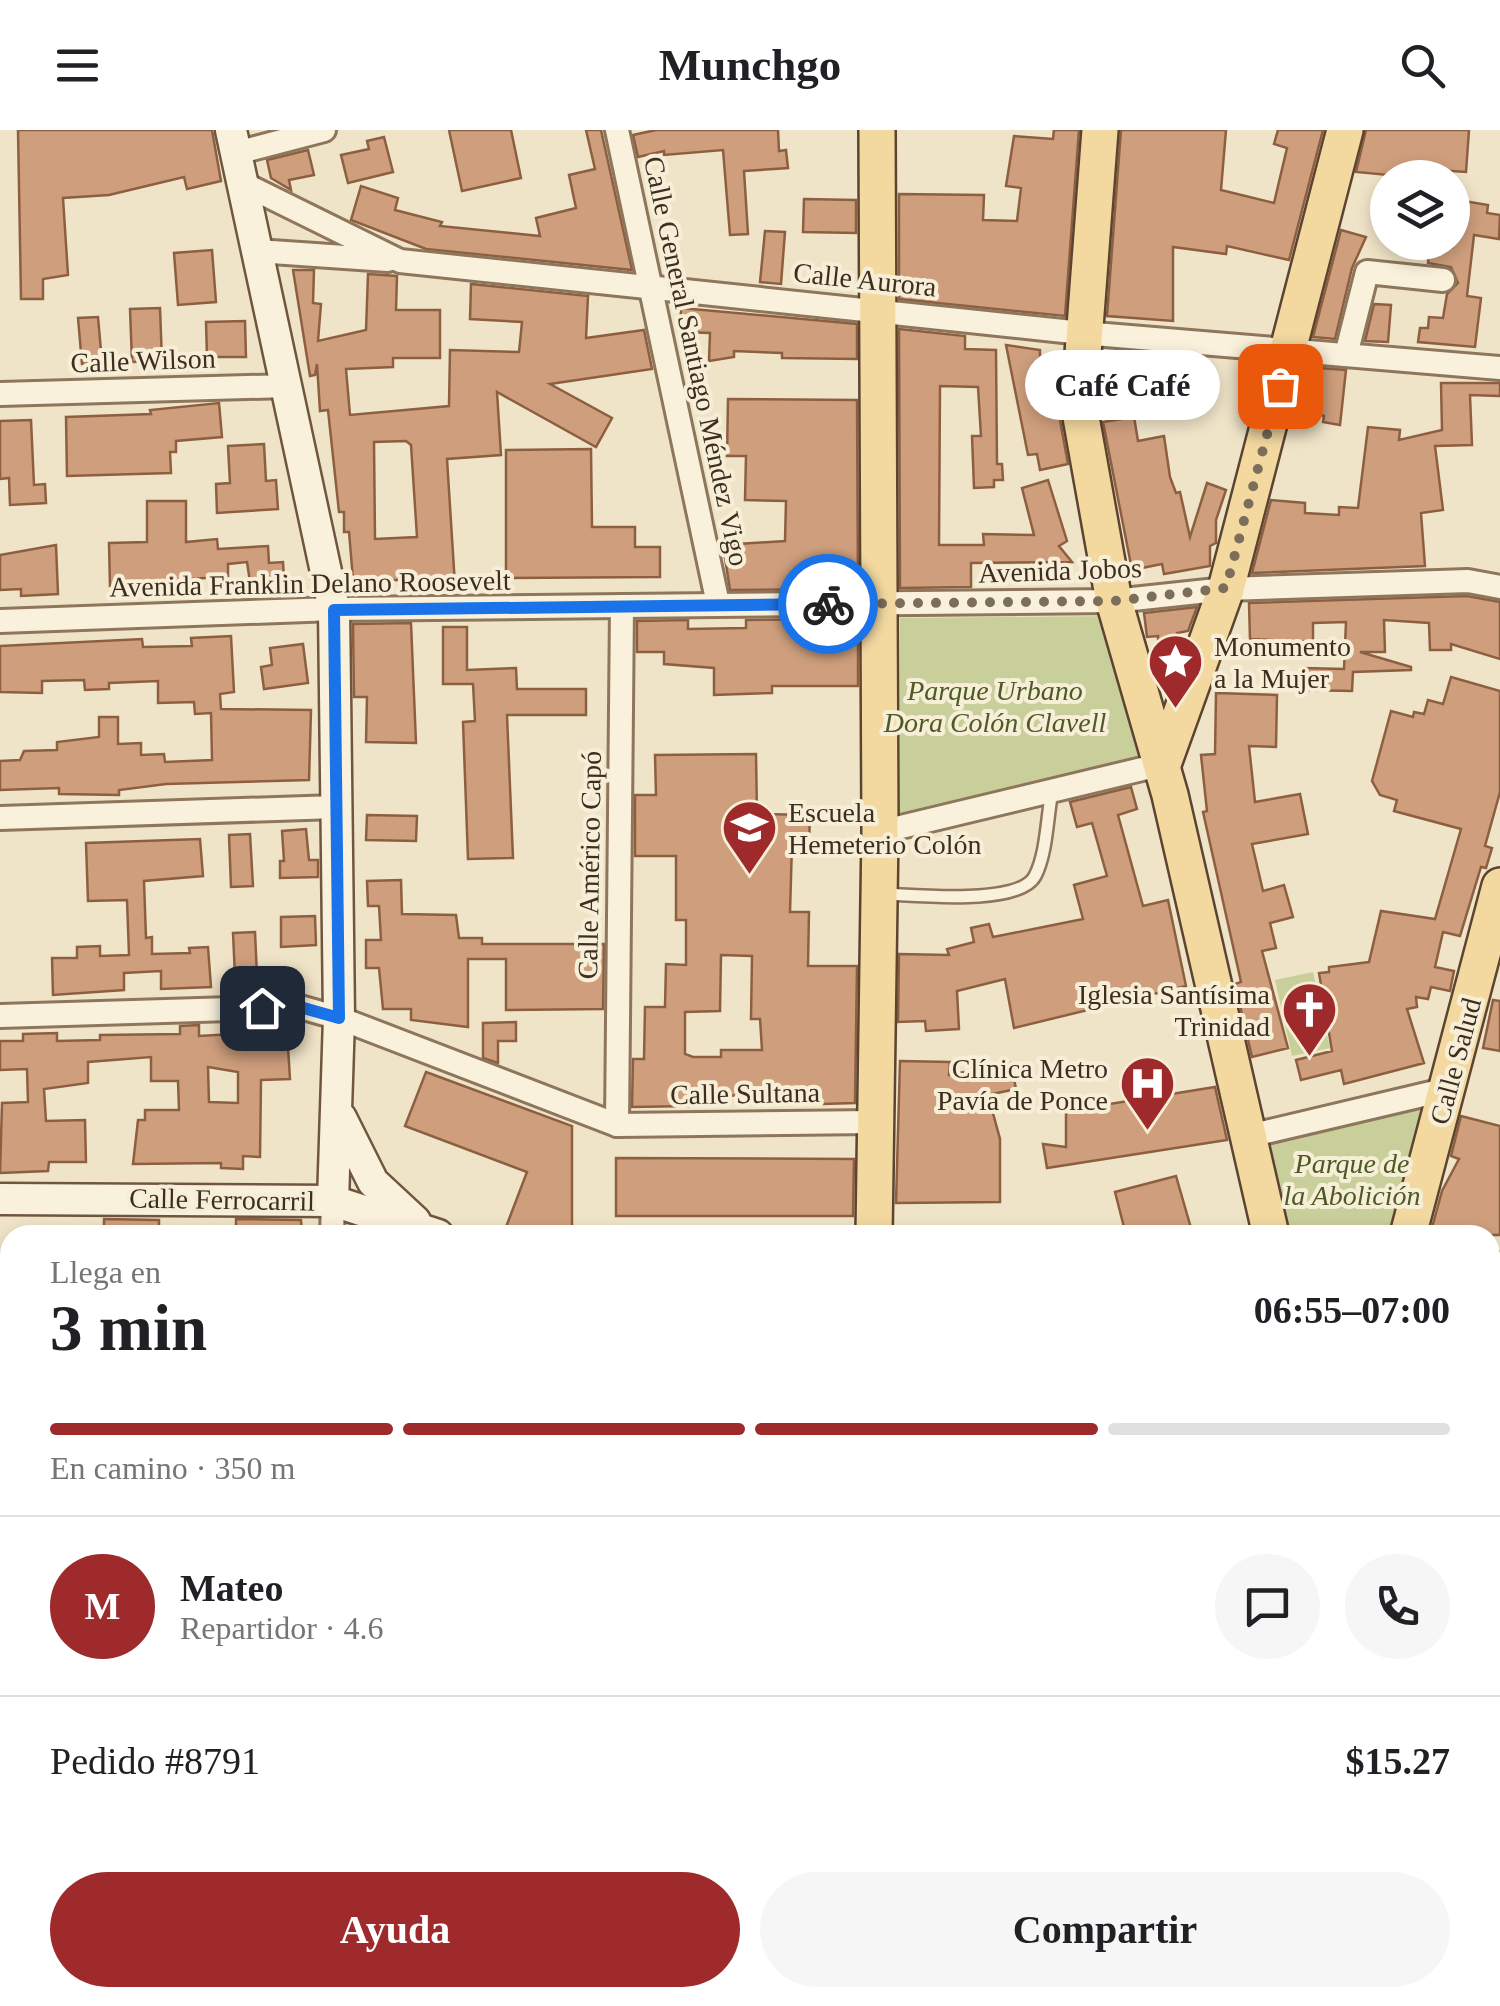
<!DOCTYPE html>
<html lang="es">
<head>
<meta charset="utf-8">
<style>
	body { margin:0; font-family:Georgia,serif; background:#f6f6f6; color:#202124; height:100vh; display:flex; flex-direction:column; font-size:38px; white-space:nowrap }
	* { box-sizing:border-box; margin:0 }
	p { font-size:32px; color:#757577 }
	.icon { flex:none; width:55px; height:55px; fill:none; stroke:currentColor; stroke-width:2; stroke-linecap:round; stroke-linejoin:round }
	.map { position:relative; flex:1; overflow:hidden }
	.panel { position:absolute; left:0px; top:1095px; width:1500px; height:782px; display:flex; flex-direction:column; background:#fff; border-radius:30px 30px 0 0; box-shadow:0 5px 15px #0003 }
	.panel>* { flex:none }
	.fabs { position:absolute; left:1370px; top:30px; display:grid; gap:20px }
	.fabs a { display:grid; place-items:center; width:100px; height:100px; border-radius:50%; background:#fff; box-shadow:0 5px 15px #0003; font-size:50px }
	.pin { position:absolute; display:grid; place-items:center; width:85px; height:85px; color:#fff; margin:-42px; border-radius:20px; box-shadow:0 5px 15px #0006 }
	.courier { position:absolute; display:grid; place-items:center; width:100px; height:100px; margin:-50px; border:8px solid #1a73e8; border-radius:50%; background:#fff; color:#222; box-shadow:0 2px 12px #0007 }
	.bubble { position:absolute; height:70px; border-radius:35px; background:#fff; box-shadow:0 5px 15px #0003; font-size:32px; font-weight:700; line-height:70px; text-align:center }
	.overview em { font-style:normal; font-weight:700 }
	.overview div { display:flex; flex-direction:column-reverse }
	.overview { display:flex; align-items:center; justify-content:space-between; height:170px; padding:0 50px }
	h1 { font-size:65px; font-weight:700; line-height:75px }
	.bar { display:grid; grid-template-columns:repeat(4,1fr); gap:15px 10px; align-content:center; height:120px; padding:0 50px }
	.bar i { height:12px; border-radius:8px; background:#e0e0e0 }
	.bar .selected { background:#9e2a2b }
	.bar p { grid-column:span 4 }
	.line { display:flex; align-items:center; gap:25px; padding:0 50px; border-top:2px solid #e0e0e0 }
	.line div { flex:1 }
	.round { display:grid; place-items:center; flex:none; width:105px; height:105px; border-radius:52px; background:#f6f6f6 }
	.cta { display:flex; gap:20px; margin-top:auto; padding:20px 50px }
	.cta a { flex:1; height:115px; border-radius:60px; background:#9e2a2b; color:#fff; font-size:40px; font-weight:700; line-height:115px; text-align:center }
	.cta a+a { background:#f6f6f6; color:#202124 }
	header { display:flex; justify-content:space-between; align-items:center; height:130px; padding:0 50px; background:#fff; font-size:45px; font-weight:700 }
	.map>svg:first-child { display:block }
	.green { fill:#c9cf9b }
	.building { fill:#cf9f7d; stroke:#8d5f41; stroke-width:2.5; fill-rule:evenodd }
	.lines { fill:none; stroke-linecap:round; stroke-linejoin:round }
	.lane-casing { stroke:#8d765c; stroke-width:16 }
	.street-casing { stroke:#8d765c; stroke-width:28 }
	.secondary-casing { stroke:#6f573f; stroke-width:35 }
	.primary-casing { stroke:#5b4430; stroke-width:40 }
	.lane { stroke:#faf1dc; stroke-width:11 }
	.street { stroke:#faf1dc; stroke-width:22 }
	.secondary { stroke:#faf1dc; stroke-width:30 }
	.primary { stroke:#f3d9a0; stroke-width:35 }
	.done { stroke:#7c6e5b; stroke-width:10; stroke-dasharray:0 18 }
	.route { stroke:#1a73e8; stroke-width:12 }
	.labels { text-anchor:middle; stroke-width:8; stroke-linejoin:round; paint-order:stroke }
	.street-label { font-size:28px; fill:#3d2e20; stroke:#f7eed8 }
	.poi-label { font-size:28px; fill:#3d2e20; stroke:#f7eed8; text-anchor:start }
	.park-label { font-size:28px; font-style:italic; fill:#4d5a26; stroke:#f7eed8 }
</style>
</head>
<body>
<header><svg class="icon" aria-label="menu" viewBox="0 0 24 24"><path d="M4 6h16M4 12h16M4 18h16"/></svg>Munchgo<svg class="icon" aria-label="search" viewBox="0 0 24 24"><circle cx="10" cy="10" r="6"/><path d="M15 15l6 6"/></svg></header>
<div class="map">
<svg width="1500" height="1876" viewBox="0 0 1500 1876">
	<rect width="100%" height="100%" fill="#f0e4c8"/>
	<g class="green">
		<polygon points="1107,486 1143,631 900,688 900,488"/>
		<polygon points="1313,842 1330,918 1292,926 1275,850"/>
		<polygon points="1426,975 1395,1105 1288,1105 1266,1013"/>
	</g>
	<g class="building">
		<polygon points="18,0 212,0 221,51 187,59 184,47 109,65 63,68 68,145 43,149 43,169 21,169"/>
		<polygon points="449,0 511,0 521,48 462,61"/>
		<polygon points="586,0 601,0 632,140 426,119 351,90 361,56 398,68 395,80 442,92 440,96 540,106 536,88 576,78 569,45 595,39"/>
		<polygon points="656,0 778,0 779,21 786,20 788,38 744,41 748,104 730,105 723,20 664,25 664,21 638,27 633,5"/>
		<polygon points="1054,0 1079,0 1065,186 899,169 899,64 984,65 983,90 1017,91 1021,58 1006,56 1014,6 1053,9"/>
		<polygon points="1121,0 1226,0 1221,60 1274,73 1287,18 1274,14 1278,0 1323,0 1289,130 1227,116 1226,124 1173,117 1173,191 1107,186"/>
		<polygon points="1366,0 1469,0 1466,42 1422,39 1420,48 1356,42"/>
		<polygon points="384,7 393,42 348,53 341,25 369,19 367,11"/>
		<polygon points="308,20 314,45 289,50 291,60 271,48 267,30"/>
		<polygon points="804,69 856,70 856,103 803,102"/>
		<polygon points="1452,69 1488,75 1487,83 1500,85 1499,109 1474,105 1467,166 1481,168 1475,217 1418,212 1420,198 1428,198 1429,187 1443,188 1447,164 1458,153 1451,137 1428,133 1430,114 1452,117"/>
		<polygon points="1341,100 1366,107 1352,138 1335,209 1313,207"/>
		<polygon points="765,101 785,102 781,154 760,152"/>
		<polygon points="212,120 216,172 178,175 174,123"/>
		<path d="M293,140H314L313,173L321,174L318,211L366,200L368,144L397,146L396,180H440V228H393V237L346,239L350,285L449,276L450,220L519,222L522,192L470,189L471,154L588,166L586,208L644,200L652,239L550,254L612,288L596,317L497,262L501,325L447,329L455,455L420,457V449L374,451L375,460L354,461L349,402H344V382H339L328,280L320,281L317,234L315,245L310,246ZM406,311L411,315L417,407L375,409L374,312Z"/>
		<polygon points="1374,174 1391,175 1388,212 1365,211"/>
		<polygon points="160,178 162,231 132,232 130,179"/>
		<polygon points="681,178 857,194 857,229 782,228 782,223 734,221 734,227 709,231 710,203 680,202"/>
		<polygon points="98,187 102,232 82,234 78,188"/>
		<polygon points="245,191 246,227 207,227 206,192"/>
		<polygon points="899,199 965,206 965,219 996,220 997,334 1002,334 1003,350 994,350 994,357 974,358 972,306 981,306 978,257 940,256 939,415 984,415 983,404 1034,405 1022,358 1048,350 1067,411 1059,416 1072,432 971,433 971,457 900,458"/>
		<polygon points="1006,215 1040,220 1040,230 1061,231 1058,279 1068,334 1040,340 1037,324 1028,325"/>
		<polygon points="1306,237 1346,240 1340,295 1323,292 1324,286 1295,278"/>
		<polygon points="1441,253 1500,253 1500,266 1470,265 1472,315 1435,316 1443,380 1421,383 1425,436 1252,443 1271,370 1305,373 1305,383 1339,385 1339,377 1358,378 1368,297 1400,300 1399,310 1442,300"/>
		<polygon points="728,269 857,270 858,459 730,460 723,415 785,411 786,371 745,370 746,326 727,326"/>
		<polygon points="219,273 222,307 176,311 176,322 170,322 171,343 67,346 66,287 151,284 150,280"/>
		<polygon points="1134,287 1138,311 1164,306 1170,347 1176,363 1180,362 1190,407 1207,353 1226,360 1216,390 1216,413 1210,416 1210,436 1164,444 1162,434 1132,440 1103,292"/>
		<polygon points="31,290 34,355 45,354 46,373 10,375 9,348 0,349 0,291"/>
		<polygon points="264,314 266,351 276,350 278,379 217,383 216,354 230,353 228,316"/>
		<polygon points="591,319 592,397 635,397 635,417 660,417 660,447 506,448 506,320"/>
		<polygon points="147,371 186,371 186,412 217,409 218,419 268,416 269,433 283,432 284,449 250,452 247,432 228,434 228,446 110,456 109,413 147,412"/>
		<polygon points="56,415 58,464 21,466 21,459 0,460 0,425"/>
		<polygon points="1467,466 1500,472 1500,529 1451,514 1451,520 1430,520 1429,493 1384,490 1385,522 1360,522 1411,537 1411,540 1353,542 1352,561 1303,560 1304,538 1344,539 1346,492 1313,493 1313,512 1250,509 1249,473"/>
		<polygon points="1197,477 1188,501 1177,503 1176,535 1170,551 1159,551 1158,506 1147,507 1144,483"/>
		<polygon points="858,489 858,556 772,556 772,563 714,565 714,538 664,534 664,522 637,522 637,491 688,490 688,499 746,498 746,490"/>
		<polygon points="411,493 416,613 366,612 367,567 354,567 353,494"/>
		<polygon points="443,497 467,497 467,540 516,538 517,559 586,559 586,585 507,585 513,728 468,729 463,592 475,591 473,554 443,554"/>
		<polygon points="231,506 234,562 220,564 221,579 311,580 309,650 166,654 119,660 119,665 59,664 59,658 0,660 0,631 20,630 24,621 57,620 57,612 99,607 99,587 118,587 118,614 141,613 141,625 164,624 165,632 212,630 211,583 195,584 194,572 158,573 158,551 109,553 109,559 85,560 84,550 42,551 42,563 0,562 0,516 142,509 143,517 192,516 191,508"/>
		<polygon points="303,514 308,553 264,559 261,537 272,535 270,518"/>
		<polygon points="1451,547 1500,561 1500,662 1485,716 1492,718 1486,738 1481,737 1460,806 1443,802 1435,837 1454,841 1450,861 1431,857 1428,869 1416,867 1417,877 1407,879 1424,933 1344,954 1341,940 1301,950 1296,930 1332,921 1319,843 1329,842 1329,837 1369,832 1381,781 1435,789 1461,699 1394,681 1397,670 1380,665 1372,651 1391,581 1413,587 1414,582 1424,584 1428,570 1443,574"/>
		<polygon points="1216,563 1277,565 1276,617 1249,616 1255,672 1300,664 1308,704 1252,714 1263,761 1284,755 1293,787 1270,793 1276,818 1262,821 1288,918 1252,927 1235,854 1241,852 1203,682 1207,681 1201,625 1215,624"/>
		<path d="M756,624L757,684L810,685L809,715L792,714L790,782H809L808,836H857L855,973L823,974L820,966L758,960V966L691,965V976L632,977L633,929H644L645,877H665L666,834L686,835V790H676V726H635V665H656L655,625ZM721,825L752,826L751,889H760L762,920H721V927H693L685,924V882L720,881Z"/>
		<polygon points="1131,657 1137,679 1118,685 1143,776 1168,770 1186,856 1014,898 1005,849 957,861 959,899 926,901 925,891 898,892 899,824 949,825 947,819 974,812 971,798 989,794 993,807 1083,789 1074,755 1107,746 1092,693 1077,697 1070,672"/>
		<polygon points="367,685 417,686 416,711 366,710"/>
		<polygon points="306,699 309,730 318,730 318,747 280,748 280,731 284,731 282,701"/>
		<polygon points="250,704 253,756 231,757 229,705"/>
		<polygon points="200,709 203,746 144,751 146,808 152,807 152,824 190,823 189,818 208,817 211,857 161,859 161,841 124,843 124,860 53,865 52,828 77,828 77,817 100,816 100,826 129,825 127,770 88,771 86,713"/>
		<polygon points="401,750 402,784 456,785 459,808 482,808 482,814 604,814 603,879 506,880 506,829 468,829 468,897 411,890 411,879 383,879 379,838 366,838 366,810 381,810 379,776 368,776 367,751"/>
		<polygon points="315,786 316,815 281,817 281,787"/>
		<polygon points="255,802 257,846 235,847 233,803"/>
		<polygon points="1493,870 1500,871 1500,921 1483,918"/>
		<polygon points="516,892 516,911 498,911 498,933 483,928 483,893"/>
		<path d="M199,895V906L287,901L290,949L261,950L260,1027L243,1026V1039L221,1038V1033L133,1034L138,990H145V980H179L178,951H151V927L88,932V953L44,959L46,991L85,990L86,1032H49L48,1041L0,1043L2,973L28,972L27,939L0,940V911H23V904L57,903V911L100,910V905L180,904V896ZM208,937L238,942V973L209,972Z"/>
		<polygon points="900,931 950,932 949,945 1011,933 1016,959 988,965 1000,1009 1000,1072 896,1073"/>
		<polygon points="426,942 572,996 572,1105 503,1105 527,1042 405,996"/>
		<polygon points="1215,957 1227,1010 1047,1038 1043,1014 1066,1017 1066,981"/>
		<polygon points="1461,986 1500,996 1500,1105 1430,1105 1442,1061 1459,1029 1451,1026"/>
		<polygon points="616,1028 854,1029 853,1086 616,1086"/>
		<polygon points="1176,1046 1193,1105 1126,1105 1115,1062"/>
		<polygon points="104,1089 159,1090 159,1105 104,1105"/>
		<polygon points="236,1089 301,1090 302,1105 236,1105"/>
	</g>
	<g class="lines">
		<defs>
			<g id="lane">
				<path d="M884,764C916,765 1019,776 1035,746C1047,723 1047,686 1052,661"/>
				<polyline points="1426,1868 1436,1876"/>
				<polyline points="1089,1876 1129,1876"/>
			</g>
			<g id="street">
				<polyline points="617,0 718,474"/>
				<polyline points="236,23 324,0"/>
				<polyline points="242,53 400,131 1082,203 1500,238"/>
				<polyline points="257,121 388,130"/>
				<polyline points="1346,225 1367,142 1443,150"/>
				<polyline points="0,264 287,256"/>
				<polyline points="0,491 334,479 1114,471 1226,459 1468,451 1500,457"/>
				<polyline points="0,688 336,677"/>
				<polyline points="880,702 1163,634"/>
				<polyline points="0,886 300,877 339,888 617,995 874,992"/>
				<polyline points="617,995 622,476"/>
				<polyline points="1249,1006 1448,959"/>
				<polyline points="332,1105 333,1071"/>
				<polyline points="1490,1132 1500,1134"/>
				<polyline points="0,1332 10,1332"/>
				<polyline points="1490,1435 1500,1438"/>
				<polyline points="0,1534 10,1534"/>
				<polyline points="1490,1715 1500,1716"/>
				<polyline points="0,1733 10,1733"/>
				<polyline points="885,1868 886,1876"/>
			</g>
			<g id="secondary">
				<polyline points="231,0 334,479 339,888 333,1071"/>
				<polyline points="341,988 373,1052 415,1091"/>
				<polyline points="0,1069 333,1071 438,1105"/>
			</g>
			<g id="primary">
				<polyline points="1100,0 1079,276 1114,471 1170,665 1271,1105"/>
				<polyline points="1163,634 1226,459 1345,0"/>
				<polyline points="874,1105 880,702 877,0"/>
				<polyline points="1408,1105 1500,756"/>
				<polyline points="1262,1868 1265,1876"/>
			</g>
		</defs>
		<use href="#lane" class="lane-casing"/>
		<use href="#street" class="street-casing"/>
		<use href="#secondary" class="secondary-casing"/>
		<use href="#primary" class="primary-casing"/>
		<use href="#lane" class="lane"/>
		<use href="#street" class="street"/>
		<use href="#secondary" class="secondary"/>
		<use href="#primary" class="primary"/>
	</g>
	<g class="lines">
		<polyline class="done" points="828,474 1114,471 1226,458 1280,256"/>
		<polyline class="route" points="262,878 300,877 339,888 334,480 828,474"/>
	</g>
	<defs>
		<symbol id="sight-pin" viewBox="-11 -11 22 30"><path d="M0 17L-7.5 6A9.5 9.5 0 1 1 7.5 6Z" fill="#9e2a2b" stroke="#f7eed8"/><path d="M0-6L1.8-2.2L6-1.7L2.9 1.2L3.7 5.4L0 3.3L-3.7 5.4L-2.9 1.2L-6-1.7L-1.8-2.2Z" fill="#fff"/></symbol>
		<symbol id="school-pin" viewBox="-11 -11 22 30"><path d="M0 17L-7.5 6A9.5 9.5 0 1 1 7.5 6Z" fill="#9e2a2b" stroke="#f7eed8"/><path d="M0-5L7-2L0 1L-7-2ZM-4 1L0 2.5L4 1V4Q0 6-4 4Z" fill="#fff"/></symbol>
		<symbol id="church-pin" viewBox="-11 -11 22 30"><path d="M0 17L-7.5 6A9.5 9.5 0 1 1 7.5 6Z" fill="#9e2a2b" stroke="#f7eed8"/><path d="M-1.2-6h2.4v3.5h3.3v2.4h-3.3V6h-2.4V-.1h-3.3v-2.4h3.3Z" fill="#fff"/></symbol>
		<symbol id="hospital-pin" viewBox="-11 -11 22 30"><path d="M0 17L-7.5 6A9.5 9.5 0 1 1 7.5 6Z" fill="#9e2a2b" stroke="#f7eed8"/><path d="M-5-5h3v3.5h4V-5h3V5h-3V1.5h-4V5h-3Z" fill="#fff"/></symbol>
	</defs>
	<g fill-rule="evenodd">
		<use href="#sight-pin" x="1144" y="500" width="63" height="86"/>
		<use href="#school-pin" x="718" y="666" width="63" height="86"/>
		<use href="#church-pin" x="1278" y="848" width="63" height="86"/>
		<use href="#hospital-pin" x="1116" y="922" width="63" height="86"/>
	</g>
	<g class="labels">
		<g class="street-label">
			<text transform="translate(865 149) rotate(6)" y="10">Calle Aurora</text>
			<text transform="translate(143 230) rotate(-2)" y="10">Calle Wilson</text>
			<text transform="translate(697 231) rotate(78)" y="10">Calle General Santiago Méndez Vigo</text>
			<text transform="translate(1060 440) rotate(-2)" y="10">Avenida Jobos</text>
			<text transform="translate(310 453) rotate(-1)" y="10">Avenida Franklin Delano Roosevelt</text>
			<text transform="translate(589 735) rotate(-89)" y="10">Calle Américo Capó</text>
			<text transform="translate(1455 931) rotate(-75)" y="10">Calle Salud</text>
			<text transform="translate(745 963) rotate(-1)" y="10">Calle Sultana</text>
			<text transform="translate(222 1069) rotate(1)" y="10">Calle Ferrocarril</text>
		</g>
		<g class="poi-label">
			<text x="1214" y="526">Monumento<tspan x="1214" dy="32">a la Mujer</tspan></text>
			<text x="788" y="692">Escuela<tspan x="788" dy="32">Hemeterio Colón</tspan></text>
			<text x="1270" y="874" text-anchor="end">Iglesia Santísima<tspan x="1270" dy="32">Trinidad</tspan></text>
			<text x="1108" y="948" text-anchor="end">Clínica Metro<tspan x="1108" dy="32">Pavía de Ponce</tspan></text>
		</g>
		<g class="park-label">
			<text x="995" y="570">Parque Urbano<tspan x="995" dy="32">Dora Colón Clavell</tspan></text>
			<text x="1352" y="1043">Parque de<tspan x="1352" dy="32">la Abolición</tspan></text>
		</g>
	</g>
</svg>
<div class="fabs">
<a><svg class="icon" aria-label="layers" viewBox="0 0 24 24"><path d="M12 4l9 5-9 5-9-5zM3 14l9 5 9-5"/></svg></a>
</div>
<div class="pin" style="left:1280px;top:256px;background:#ea580c"><svg class="icon" aria-label="bag" viewBox="0 0 24 24"><path d="M5 8h14l-1 12H6zM9 8a3 3 0 0 1 6 0"/></svg></div>
<div class="pin" style="left:262px;top:878px;background:#1f2937"><svg class="icon" aria-label="home" viewBox="0 0 24 24"><path d="M3 11l9-7 9 7M6 9v11h12V9"/></svg></div>
<div class="courier" style="left:828px;top:474px"><svg class="icon" aria-label="bike" viewBox="0 0 24 24"><circle cx="6" cy="16" r="4"/><circle cx="18" cy="16" r="4"/><path d="M6 16l4-8h5l3 8M10 8l3 8H6M13 5h3"/></svg></div>
<div class="bubble" style="left:1025px;top:220px;width:195px">Café Café</div>
<section class="panel">
<div class="overview"><div><h1>3 min</h1><p>Llega en</p></div><em>06:55–07:00</em></div>
<div class="bar"><i class="selected"></i><i class="selected"></i><i class="selected"></i><i></i><p>En camino · 350 m</p></div>
<div class="line" style="height:180px"><b class="round" style="background:#9e2a2b;color:#fff">M</b><div><b>Mateo</b><p>Repartidor · 4.6</p></div><a class="round"><svg class="icon" aria-label="chat" viewBox="0 0 24 24"><path d="M4 5h16v11H9l-5 4z"/></svg></a><a class="round"><svg class="icon" aria-label="phone" viewBox="0 0 24 24"><path d="M5 4h4l2 5-3 2q2 4 5 5l2-3 5 2v4C11 20 4 13 5 4z"/></svg></a></div>
<div class="line" style="height:130px"><div>Pedido #8791</div><b>$15.27</b></div>
<div class="cta"><a>Ayuda</a><a>Compartir</a></div>
</section>
</div>
</body>
</html>
